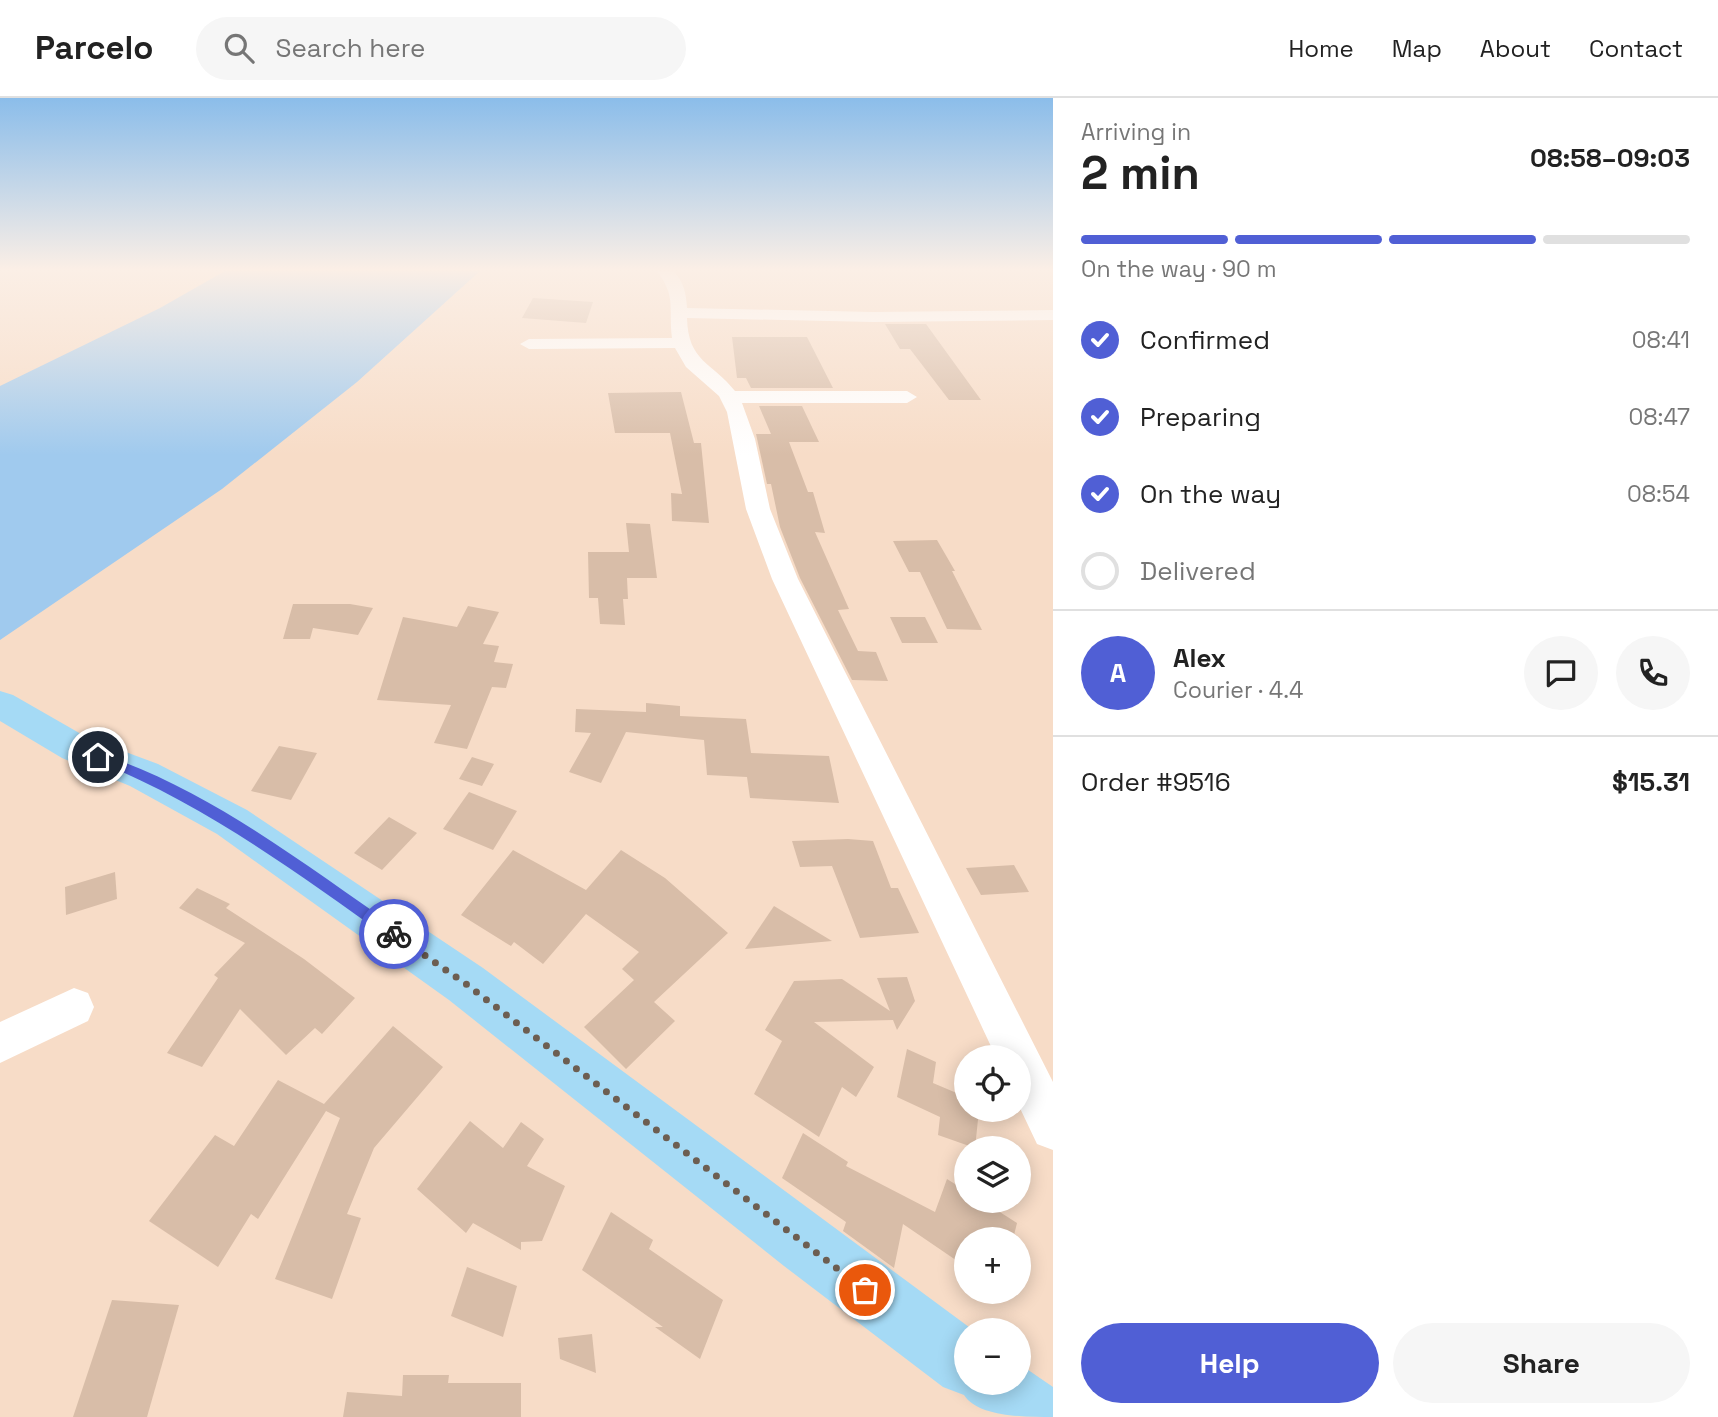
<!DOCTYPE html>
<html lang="en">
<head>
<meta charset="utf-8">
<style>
	body { margin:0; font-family:"Space Grotesk",sans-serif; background:#f6f6f6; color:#222; height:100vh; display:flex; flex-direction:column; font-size:26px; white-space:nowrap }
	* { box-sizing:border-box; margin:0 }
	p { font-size:23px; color:#767676 }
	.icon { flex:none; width:38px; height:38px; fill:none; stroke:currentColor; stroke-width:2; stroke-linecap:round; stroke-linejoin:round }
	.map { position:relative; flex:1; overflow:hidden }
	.panel { display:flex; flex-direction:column; background:#fff; width:665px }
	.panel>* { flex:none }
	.controls { position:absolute; left:954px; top:947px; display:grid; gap:14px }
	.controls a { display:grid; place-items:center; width:77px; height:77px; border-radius:50%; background:#fff; box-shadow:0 4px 18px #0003; font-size:35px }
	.pin { position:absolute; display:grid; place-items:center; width:60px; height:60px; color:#fff; margin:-30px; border:4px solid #fff; border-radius:50%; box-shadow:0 2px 7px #0007 }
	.courier { position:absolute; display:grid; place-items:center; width:70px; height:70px; margin:-35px; border:5px solid #505fd5; border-radius:50%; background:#fff; color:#222; box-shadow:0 2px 9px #0007 }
	.summary em { font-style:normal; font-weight:600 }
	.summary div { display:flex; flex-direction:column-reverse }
	.summary { display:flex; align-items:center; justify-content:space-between; height:119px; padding:0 28px }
	h1 { font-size:46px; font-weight:600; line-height:52px }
	.bar { display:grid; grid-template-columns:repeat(4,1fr); gap:10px 7px; align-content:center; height:84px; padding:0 28px }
	.bar i { height:9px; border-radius:5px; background:#e0e0e0 }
	.bar .on { background:#505fd5 }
	.bar p { grid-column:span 4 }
	.line { display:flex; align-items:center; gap:18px; padding:0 28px; border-top:2px solid #e0e0e0 }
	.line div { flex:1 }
	.round { display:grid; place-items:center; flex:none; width:74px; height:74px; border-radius:37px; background:#f6f6f6 }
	ol { padding:0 28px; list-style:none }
	li { display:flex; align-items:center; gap:21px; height:77px }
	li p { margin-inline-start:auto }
	li .icon { padding:7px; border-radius:50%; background:#505fd5; color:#fff; stroke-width:4 }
	li:last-child { color:#767676 }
	li i { width:38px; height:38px; border:4px solid #e0e0e0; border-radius:50% }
	.primary-button { display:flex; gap:14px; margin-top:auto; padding:14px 28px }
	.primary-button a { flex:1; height:80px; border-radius:42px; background:#505fd5; color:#fff; font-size:28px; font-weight:600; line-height:80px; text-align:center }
	.primary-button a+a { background:#f6f6f6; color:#222 }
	header { display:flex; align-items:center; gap:42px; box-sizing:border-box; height:98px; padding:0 35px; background:#fff; border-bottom:2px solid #e0e0e0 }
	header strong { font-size:33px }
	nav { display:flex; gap:38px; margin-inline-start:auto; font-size:24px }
	.search { width:490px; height:63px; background:#f6f6f6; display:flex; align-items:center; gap:18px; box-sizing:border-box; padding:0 24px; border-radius:38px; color:#767676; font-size:26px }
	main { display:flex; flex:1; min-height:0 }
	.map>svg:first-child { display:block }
	.water { fill:#a0caee }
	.building { fill:#d8bda8 }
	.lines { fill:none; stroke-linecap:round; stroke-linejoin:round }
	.minor { fill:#fff; fill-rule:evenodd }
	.major { fill:#a5daf5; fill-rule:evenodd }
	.route { fill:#505fd5 }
	.done { stroke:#6d5e51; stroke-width:7; stroke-dasharray:0 12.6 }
</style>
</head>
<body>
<header>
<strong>Parcelo</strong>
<div class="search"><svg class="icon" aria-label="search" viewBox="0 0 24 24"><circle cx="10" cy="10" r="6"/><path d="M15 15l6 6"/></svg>Search here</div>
<nav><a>Home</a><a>Map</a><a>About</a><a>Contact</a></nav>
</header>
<main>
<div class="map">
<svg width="1053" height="1319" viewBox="0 0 1053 1319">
	<rect width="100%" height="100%" fill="#f7dcc7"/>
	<polygon class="water" points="225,173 480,173 357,284 222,391 0,542 0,288 160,210"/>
	<g class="building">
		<polygon points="533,200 593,204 586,225 522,220"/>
		<polygon points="885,226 926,226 981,302 949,302 910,251 900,251"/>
		<polygon points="732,239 807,239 833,290 751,290 746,280 737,280"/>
		<polygon points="681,294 694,345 701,345 709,425 672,423 671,395 682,396 670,335 615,335 608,295"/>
		<polygon points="759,308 802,308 819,344 789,344 808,394 813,394 825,435 815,434 849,511 838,512 858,553 876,554 888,583 852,582 800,480 780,429 771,386 767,386 756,336 771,336"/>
		<polygon points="626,425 650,426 657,480 627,480 628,501 623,501 625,527 600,526 598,500 589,500 588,454 629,454"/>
		<polygon points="937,442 955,473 952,473 982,532 947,531 920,474 909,474 893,443"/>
		<polygon points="293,506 350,506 373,510 358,537 313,530 310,541 283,541"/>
		<polygon points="468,508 499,514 483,546 499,548 494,564 513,566 506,590 492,589 467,651 434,645 451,607 377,602 403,519 457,529"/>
		<polygon points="890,519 925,519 938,545 902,545"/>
		<polygon points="646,605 680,608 680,618 746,621 751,655 829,658 839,705 750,700 747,679 707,677 704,642 626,634 601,685 569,674 591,635 575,634 576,611 646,614"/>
		<polygon points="279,648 317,655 291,702 251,693"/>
		<polygon points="472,659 494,666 482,688 459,681"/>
		<polygon points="469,694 517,713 493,752 443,731"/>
		<polygon points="389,719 417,735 382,772 354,755"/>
		<polygon points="848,741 873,743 891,790 898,790 919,835 860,840 832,768 800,769 792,743"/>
		<polygon points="513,752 586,792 621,752 665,780 728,835 654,904 675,923 626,971 584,929 634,882 622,871 639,854 586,816 543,866 514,844 511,848 461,817"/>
		<polygon points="1014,767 1029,794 981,797 966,770"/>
		<polygon points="115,774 117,801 66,817 65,789"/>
		<polygon points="197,790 230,806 226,810 304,861 355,900 322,936 315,930 286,957 240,911 202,969 167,955 218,880 214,877 245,845 179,810"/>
		<polygon points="774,808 832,843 745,851"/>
		<polygon points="907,879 915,903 897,932 893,922 814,924 874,969 856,999 842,989 819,1039 754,996 782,943 765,932 794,883 842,881 890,913 877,880"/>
		<polygon points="393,928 443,969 374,1050 347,1116 361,1120 332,1201 275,1181 340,1020 326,1013 258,1121 251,1116 218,1169 149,1123 215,1037 234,1048 278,982 324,1006"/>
		<polygon points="907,951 936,964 933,985 966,999 966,1012 979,1012 975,1050 938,1037 940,1019 897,999"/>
		<polygon points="470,1023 503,1050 521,1024 544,1041 527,1068 565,1088 542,1143 521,1144 521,1152 473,1125 466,1135 417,1091"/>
		<polygon points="803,1035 848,1064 846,1068 935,1114 947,1081 966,1093 966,1102 981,1102 1017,1125 1013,1141 966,1141 966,1169 903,1126 894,1170 843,1133 846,1124 782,1080"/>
		<polygon points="611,1114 653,1142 649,1151 723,1202 700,1261 655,1229 663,1229 582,1172"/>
		<polygon points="467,1169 517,1188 503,1239 451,1218"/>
		<polygon points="112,1202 179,1207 147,1319 73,1319"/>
		<polygon points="592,1236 596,1275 560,1261 558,1240"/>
		<polygon points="403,1277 449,1277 448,1285 521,1285 521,1319 343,1319 347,1294 402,1298"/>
	</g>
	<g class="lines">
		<g class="minor">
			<path d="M657,173H673C684,183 686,196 687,210L873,214L1053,212V222L873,224L687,220C688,264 712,264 735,293H907L917,299L907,305H742L755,341L770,411L798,481L1053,984V1052L1037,1046L1018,1006V959H996L772,481L746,411L727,314L719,298L686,269L675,250L529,251L520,246L529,241L672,240C668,209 677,200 657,173Z"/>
			<polygon points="74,890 88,895 94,909 88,923 0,965 0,924"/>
		</g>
		<path class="major" d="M0,593L13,597L88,640L158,666L247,712L483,870L973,1232H966V1284H1018V1265L1053,1289V1319C1024,1319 978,1319 964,1297L943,1289L784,1168L449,902L217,736L130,688L62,660L0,623Z"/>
	</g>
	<linearGradient id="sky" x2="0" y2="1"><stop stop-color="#8bbdea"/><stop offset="0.48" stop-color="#fbefe6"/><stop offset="1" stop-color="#fbefe6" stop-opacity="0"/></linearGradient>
	<rect width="1053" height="357" fill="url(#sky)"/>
	<path class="route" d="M98,655C209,691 303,766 399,831V840H389C294,773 203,705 94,662V656Z"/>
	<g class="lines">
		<polyline class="done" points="394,836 466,886 865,1192"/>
	</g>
</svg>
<div class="controls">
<a><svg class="icon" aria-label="locate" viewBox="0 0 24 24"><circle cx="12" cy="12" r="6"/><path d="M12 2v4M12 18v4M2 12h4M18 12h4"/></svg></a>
<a><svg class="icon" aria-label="layers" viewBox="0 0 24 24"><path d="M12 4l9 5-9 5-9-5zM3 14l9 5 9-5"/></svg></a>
<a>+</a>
<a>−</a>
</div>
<div class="pin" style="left:865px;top:1192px;background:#ea580c"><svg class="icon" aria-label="bag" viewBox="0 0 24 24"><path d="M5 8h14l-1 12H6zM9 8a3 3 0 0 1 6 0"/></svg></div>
<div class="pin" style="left:98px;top:659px;background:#1f2937"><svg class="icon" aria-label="home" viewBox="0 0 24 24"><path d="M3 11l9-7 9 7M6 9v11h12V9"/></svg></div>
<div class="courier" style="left:394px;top:836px"><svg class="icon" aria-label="bike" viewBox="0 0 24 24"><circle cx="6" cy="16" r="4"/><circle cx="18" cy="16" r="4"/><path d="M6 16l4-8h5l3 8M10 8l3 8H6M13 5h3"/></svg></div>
</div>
<section class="panel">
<div class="summary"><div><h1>2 min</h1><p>Arriving in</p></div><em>08:58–09:03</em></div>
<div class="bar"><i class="on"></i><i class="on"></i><i class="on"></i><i></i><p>On the way · 90 m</p></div>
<ol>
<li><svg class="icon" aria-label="check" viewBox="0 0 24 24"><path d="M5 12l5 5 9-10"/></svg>Confirmed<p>08:41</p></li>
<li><svg class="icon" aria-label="check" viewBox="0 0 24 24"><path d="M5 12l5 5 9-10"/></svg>Preparing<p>08:47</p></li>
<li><svg class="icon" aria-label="check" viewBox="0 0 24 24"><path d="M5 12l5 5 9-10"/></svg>On the way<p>08:54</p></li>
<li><i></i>Delivered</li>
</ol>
<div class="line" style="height:126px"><b class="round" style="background:#505fd5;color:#fff">A</b><div><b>Alex</b><p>Courier · 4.4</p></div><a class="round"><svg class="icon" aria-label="chat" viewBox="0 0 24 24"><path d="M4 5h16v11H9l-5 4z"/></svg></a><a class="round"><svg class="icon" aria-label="phone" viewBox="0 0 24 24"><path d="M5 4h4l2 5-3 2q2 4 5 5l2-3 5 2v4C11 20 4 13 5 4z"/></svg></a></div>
<div class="line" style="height:91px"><div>Order #9516</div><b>$15.31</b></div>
<div class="primary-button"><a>Help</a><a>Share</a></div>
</section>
</main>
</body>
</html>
